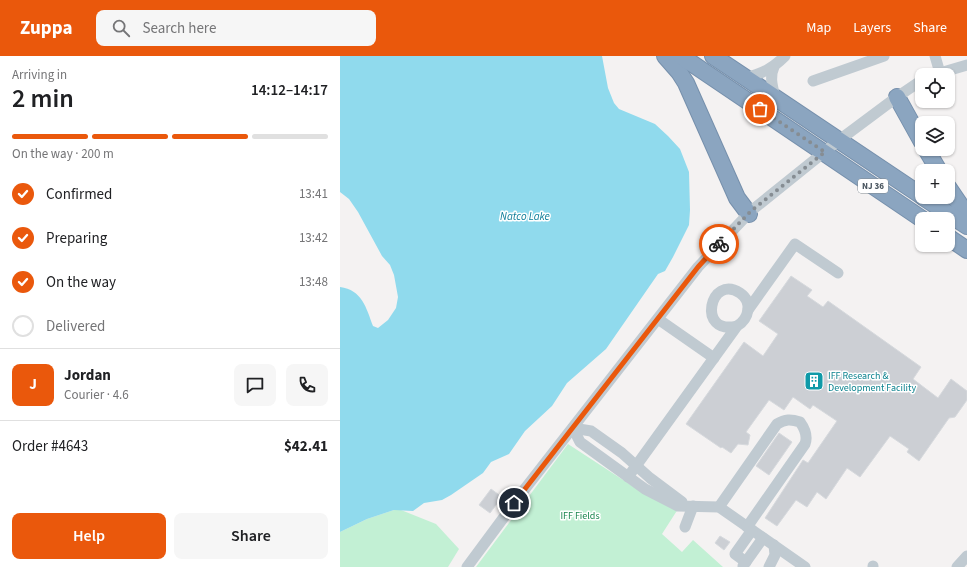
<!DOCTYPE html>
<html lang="en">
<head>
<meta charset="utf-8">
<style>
	body { margin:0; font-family:"Source Sans 3",sans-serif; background:#f6f6f6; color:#202124; height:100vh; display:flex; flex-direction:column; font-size:15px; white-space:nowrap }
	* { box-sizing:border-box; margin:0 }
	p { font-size:13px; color:#757577 }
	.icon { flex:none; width:22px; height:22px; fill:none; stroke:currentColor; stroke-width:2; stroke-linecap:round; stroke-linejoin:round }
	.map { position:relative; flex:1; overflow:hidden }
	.details { display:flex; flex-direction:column; background:#fff; width:340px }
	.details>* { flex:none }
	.buttons { position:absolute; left:575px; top:12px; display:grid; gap:8px }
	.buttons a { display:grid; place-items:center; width:40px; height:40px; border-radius:8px; background:#fff; box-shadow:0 1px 3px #0004; font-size:20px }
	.pin { position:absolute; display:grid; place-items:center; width:34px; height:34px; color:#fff; margin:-17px; border:2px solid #fff; border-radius:50%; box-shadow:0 1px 4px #0007 }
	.courier { position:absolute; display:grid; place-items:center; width:40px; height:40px; margin:-20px; border:3px solid #ea580c; border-radius:50%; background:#fff; color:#222; box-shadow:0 1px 5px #0007 }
	.overview em { font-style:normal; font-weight:600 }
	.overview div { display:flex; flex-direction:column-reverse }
	.overview { display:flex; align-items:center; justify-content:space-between; height:68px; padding:0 12px }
	h1 { font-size:26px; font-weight:600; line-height:30px }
	.bar { display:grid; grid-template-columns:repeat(4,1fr); gap:6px 4px; align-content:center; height:48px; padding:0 12px }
	.bar i { height:5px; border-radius:3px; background:#e0e0e0 }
	.bar .current { background:#ea580c }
	.bar p { grid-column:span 4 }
	.line { display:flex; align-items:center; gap:10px; padding:0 12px; border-top:1px solid #e0e0e0 }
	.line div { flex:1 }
	.round { display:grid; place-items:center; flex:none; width:42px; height:42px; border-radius:8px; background:#f6f6f6 }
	ol { padding:0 12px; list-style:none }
	li { display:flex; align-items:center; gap:12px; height:44px }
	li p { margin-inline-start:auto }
	li .icon { padding:4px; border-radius:50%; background:#ea580c; color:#fff; stroke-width:4 }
	li:last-child { color:#757577 }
	li i { width:22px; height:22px; border:2px solid #e0e0e0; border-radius:50% }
	.primary-button { display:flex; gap:8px; margin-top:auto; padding:8px 12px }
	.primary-button a { flex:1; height:46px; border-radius:8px; background:#ea580c; color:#fff; font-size:16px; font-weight:600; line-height:46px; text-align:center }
	.primary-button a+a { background:#f6f6f6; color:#202124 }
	header { display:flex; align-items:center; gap:24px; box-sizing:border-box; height:56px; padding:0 20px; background:#ea580c; color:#fff }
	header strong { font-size:19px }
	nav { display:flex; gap:22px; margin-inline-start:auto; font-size:14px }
	.search { width:280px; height:36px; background:#f6f6f6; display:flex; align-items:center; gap:10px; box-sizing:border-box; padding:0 14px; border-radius:8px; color:#757577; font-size:15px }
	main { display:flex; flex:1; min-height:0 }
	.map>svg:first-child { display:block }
	.green { fill:#c2f0d4 }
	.water { fill:#90daed }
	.building { fill:#cccfd4; stroke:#d6d9dd }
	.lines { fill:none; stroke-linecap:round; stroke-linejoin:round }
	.highway-casing { stroke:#7690ac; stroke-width:18 }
	.minor { stroke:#c0cad1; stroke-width:11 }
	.highway { stroke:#8ba5c0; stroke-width:16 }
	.done { stroke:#868d93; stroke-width:4; stroke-dasharray:0 7.2 }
	.route { stroke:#ea580c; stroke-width:5 }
	.labels { text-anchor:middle; stroke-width:3; stroke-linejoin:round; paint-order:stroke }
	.shield { fill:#fff; stroke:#808990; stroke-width:1 }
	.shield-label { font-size:9px; font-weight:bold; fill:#4a5660 }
	.culture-label { font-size:10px; fill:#0d838f; stroke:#fff; text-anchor:start }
	.park-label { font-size:10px; fill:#18844d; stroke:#fff }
	.water-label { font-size:11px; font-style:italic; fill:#0d7d99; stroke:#fff }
</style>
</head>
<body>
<header>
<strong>Zuppa</strong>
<div class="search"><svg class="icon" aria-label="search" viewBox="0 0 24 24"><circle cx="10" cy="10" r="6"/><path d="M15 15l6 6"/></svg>Search here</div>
<nav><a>Map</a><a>Layers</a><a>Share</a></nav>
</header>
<main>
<section class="details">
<div class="overview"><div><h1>2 min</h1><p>Arriving in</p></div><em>14:12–14:17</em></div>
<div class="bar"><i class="current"></i><i class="current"></i><i class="current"></i><i></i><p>On the way · 200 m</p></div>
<ol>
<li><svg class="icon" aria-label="check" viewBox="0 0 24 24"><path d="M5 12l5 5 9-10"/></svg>Confirmed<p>13:41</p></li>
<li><svg class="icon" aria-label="check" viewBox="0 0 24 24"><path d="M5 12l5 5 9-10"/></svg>Preparing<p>13:42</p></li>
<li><svg class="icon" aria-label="check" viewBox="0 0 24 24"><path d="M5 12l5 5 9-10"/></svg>On the way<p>13:48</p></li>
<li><i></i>Delivered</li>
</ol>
<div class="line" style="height:72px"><b class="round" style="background:#ea580c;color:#fff">J</b><div><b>Jordan</b><p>Courier · 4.6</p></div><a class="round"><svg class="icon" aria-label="chat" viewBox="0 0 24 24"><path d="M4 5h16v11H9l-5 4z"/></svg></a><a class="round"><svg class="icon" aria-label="phone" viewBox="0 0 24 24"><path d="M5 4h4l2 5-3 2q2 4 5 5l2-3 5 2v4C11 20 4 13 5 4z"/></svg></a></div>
<div class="line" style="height:52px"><div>Order #4643</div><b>$42.41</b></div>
<div class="primary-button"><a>Help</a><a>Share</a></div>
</section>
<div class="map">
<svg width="627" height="511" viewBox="0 0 627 511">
	<rect width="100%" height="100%" fill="#f4f2f2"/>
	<g class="green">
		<polygon points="228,388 300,435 338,453 322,478 342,496 353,484 383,511 136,511"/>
		<polygon points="54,454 61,454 96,468 119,493 108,511 0,511 0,476 27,463"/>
	</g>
	<path class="water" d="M0,0H262L268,32L274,47L279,53L315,68L328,80L340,93L349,116L350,154L349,169L333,201L325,215L318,218L266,293L227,327L212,350L185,375L169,398L151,406L143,417L111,439L102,444L84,447L73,455L54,454L27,463L0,476V231C22,234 26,251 33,270L38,272L48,264L56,252L58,241L54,219L50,209L42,200L18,156L9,143L0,136Z"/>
	<g class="building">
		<polygon points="451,220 472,234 467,240 483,251 488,245 581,311 573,323 598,342 611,323 627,335 627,344 615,361 609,362 579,405 567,396 569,393 550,380 520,421 507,412 486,443 477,436 467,451 456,444 437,470 425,462 463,404 468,407 497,365 473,349 470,353 453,341 444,354 429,344 406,376 410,379 408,389 398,388 391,397 382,391 381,392 346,368 404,286 423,300 438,278 419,265"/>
		<polygon points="439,377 452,386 429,419 416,410"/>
		<polygon points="151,433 162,441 150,457 139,449"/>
		<polygon points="380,480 390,486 384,494 375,487"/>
	</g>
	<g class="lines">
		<defs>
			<g id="highway">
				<polyline points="325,0 339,16 346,27 397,142 409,158"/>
				<polyline points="341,0 582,163"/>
				<polyline points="373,0 582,140"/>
				<polyline points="557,41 582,86"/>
				<polyline points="586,93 599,115"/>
				<polyline points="608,131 627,159"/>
				<polyline points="583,141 627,170"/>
				<polyline points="608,181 627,194"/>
			</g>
		</defs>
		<use href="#highway" class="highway-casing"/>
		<g class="minor">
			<polyline points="595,0 600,17"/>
			<path d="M434,11C429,21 433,32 435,42"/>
			<polyline points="593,19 627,9"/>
			<path d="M405,22C422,18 433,12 445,0"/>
			<polyline points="473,25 544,0"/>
			<polyline points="408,254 455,188 498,217"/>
			<polyline points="318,263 374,302"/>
			<polyline points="233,372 240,386 305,433 338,450 379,451 465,511"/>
			<polyline points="233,372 251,375 282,397 310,422 342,446"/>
			<path d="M288,421L397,270C409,263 413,246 400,237C370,217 356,280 397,270"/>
			<path d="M379,451L437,368C445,363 451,363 460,366C465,373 468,380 465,388L407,471"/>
			<polyline points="345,471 353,450"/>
			<polyline points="406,506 395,498 412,474"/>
			<polyline points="403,510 423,482"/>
			<polyline points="533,510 533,511"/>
			<polyline points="127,511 184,434 358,211 411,155 498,85 557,41 582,24"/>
			<polyline points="429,511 435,499 434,489"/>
			<polyline points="617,511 627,500"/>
		</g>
		<use href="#highway" class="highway"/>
	</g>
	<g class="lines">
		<polyline class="done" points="379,188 411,155 485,96 420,53"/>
		<polyline class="route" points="174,447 358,211 379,188"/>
	</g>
	<defs>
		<symbol id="building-square" viewBox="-11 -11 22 22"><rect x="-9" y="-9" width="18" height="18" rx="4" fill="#0f9aa8" stroke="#fff"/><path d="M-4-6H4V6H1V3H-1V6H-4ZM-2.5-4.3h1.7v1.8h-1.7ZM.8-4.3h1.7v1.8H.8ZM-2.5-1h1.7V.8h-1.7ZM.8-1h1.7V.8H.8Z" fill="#fff"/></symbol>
	</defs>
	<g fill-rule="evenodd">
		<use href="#building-square" x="463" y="314" width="22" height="22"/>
	</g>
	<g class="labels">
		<rect class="shield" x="518" y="123" width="30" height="14" rx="3"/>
		<g class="shield-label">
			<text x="533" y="133">NJ 36</text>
		</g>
		<g class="culture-label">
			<text x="488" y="323">IFF Research &amp;<tspan x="488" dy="12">Development Facility</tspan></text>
		</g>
		<g class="park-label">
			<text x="240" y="463">IFF Fields</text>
		</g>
		<g class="water-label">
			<text x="185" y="164">Natco Lake</text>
		</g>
	</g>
</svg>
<div class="buttons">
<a><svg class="icon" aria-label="locate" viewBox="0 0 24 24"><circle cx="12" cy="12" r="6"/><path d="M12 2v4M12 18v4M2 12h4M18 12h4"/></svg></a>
<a><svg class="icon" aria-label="layers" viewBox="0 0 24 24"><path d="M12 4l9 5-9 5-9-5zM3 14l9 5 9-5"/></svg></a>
<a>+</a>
<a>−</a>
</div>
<div class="pin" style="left:420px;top:53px;background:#ea580c"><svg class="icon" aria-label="bag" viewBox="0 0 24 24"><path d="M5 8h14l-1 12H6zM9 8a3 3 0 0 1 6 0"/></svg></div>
<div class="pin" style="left:174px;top:447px;background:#1f2937"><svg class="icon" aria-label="home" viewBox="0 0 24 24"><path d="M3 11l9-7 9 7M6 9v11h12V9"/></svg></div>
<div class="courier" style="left:379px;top:188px"><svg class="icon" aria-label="bike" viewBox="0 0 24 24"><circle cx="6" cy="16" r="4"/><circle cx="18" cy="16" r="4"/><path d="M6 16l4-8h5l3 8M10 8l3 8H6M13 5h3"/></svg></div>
</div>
</main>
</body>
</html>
